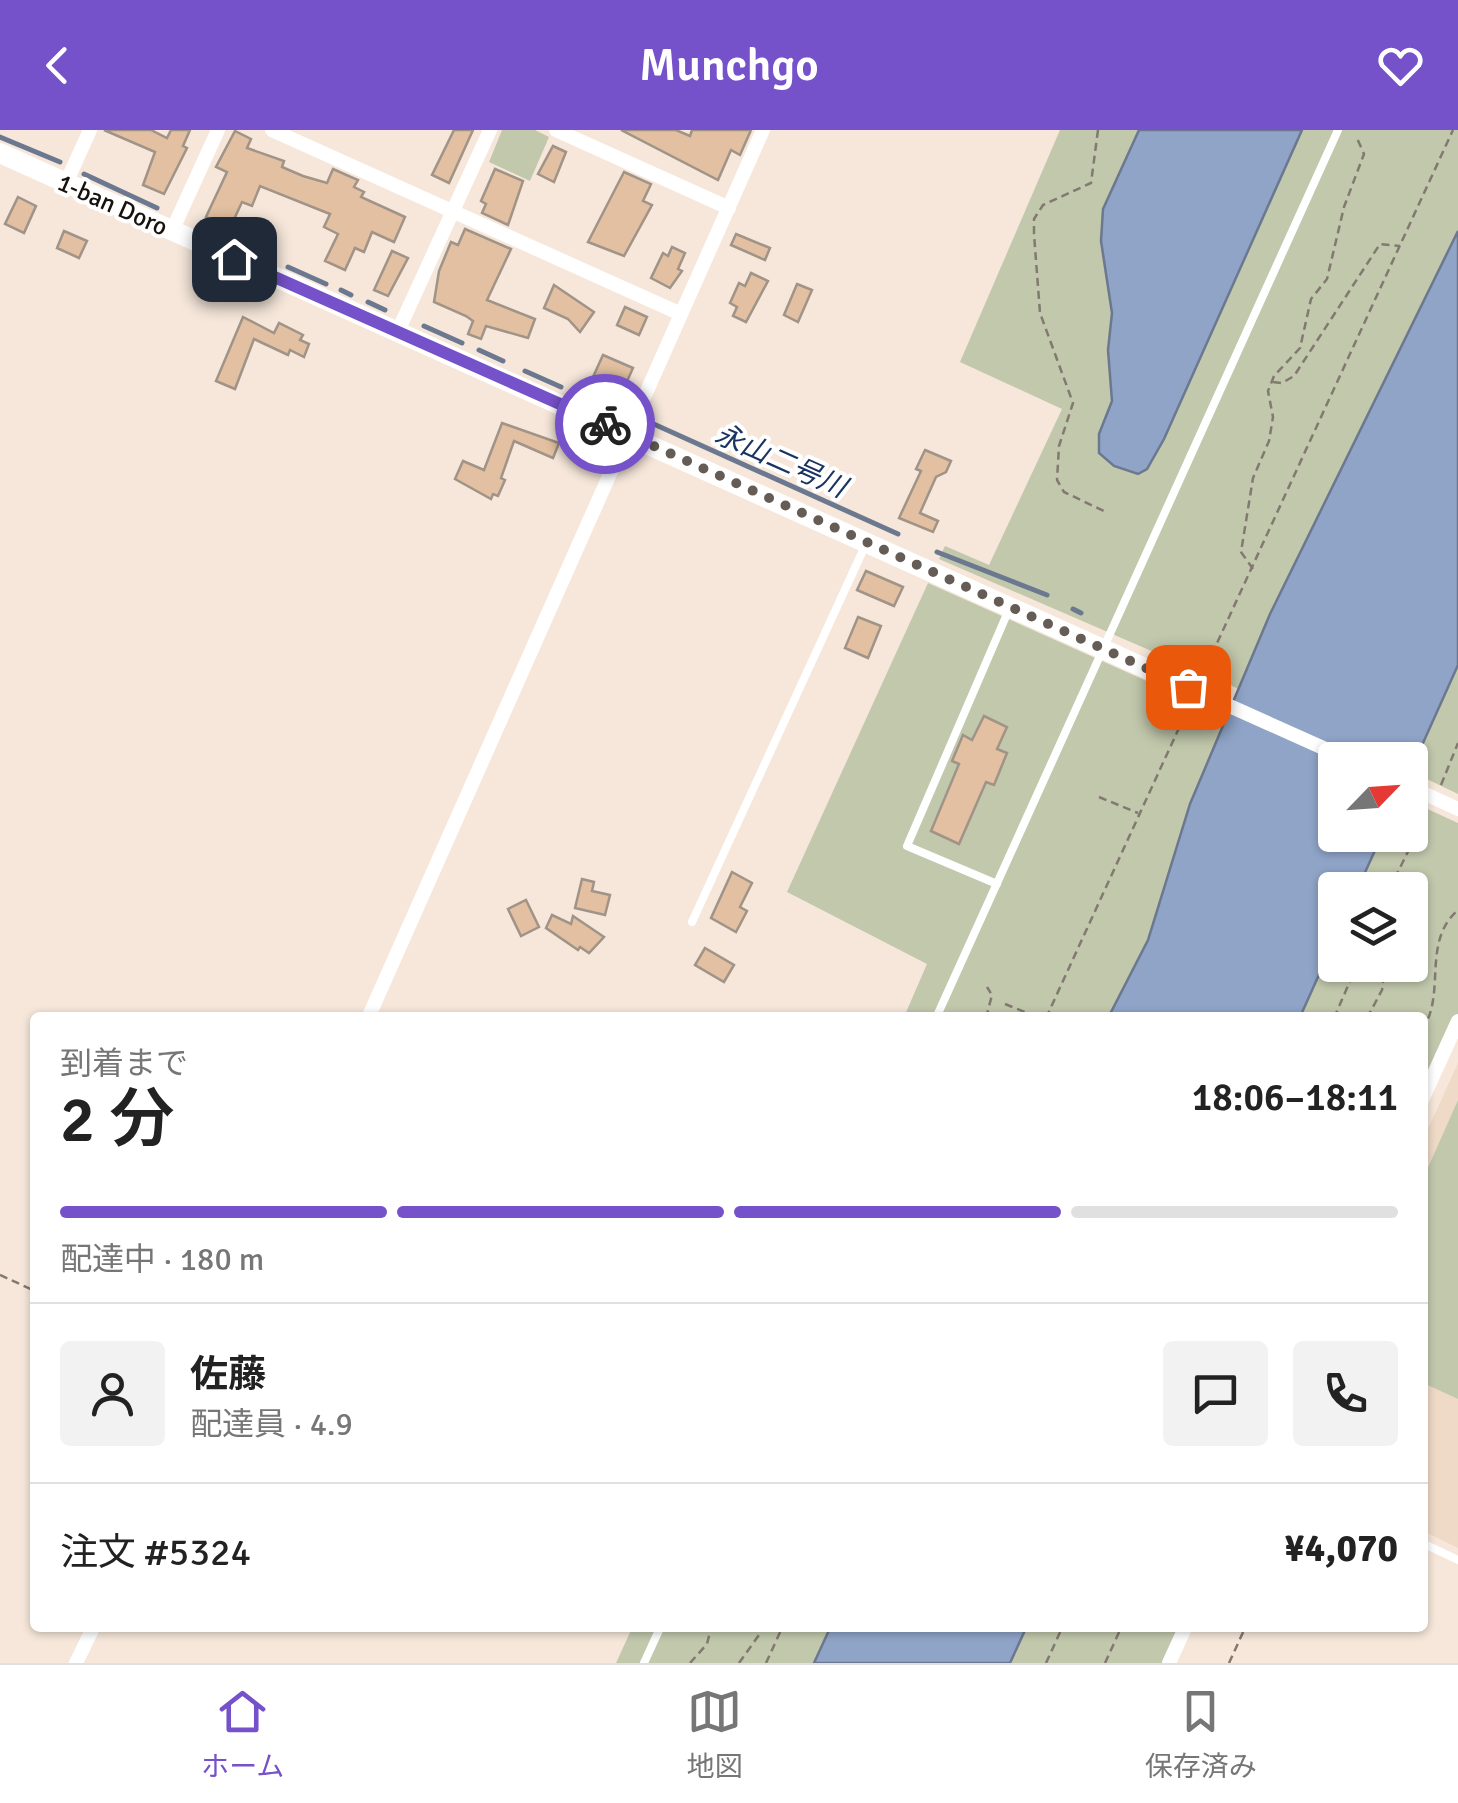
<!DOCTYPE html>
<html lang="ja">
<head>
<meta charset="utf-8">
<style>
	body { margin:0; font-family:Signika,"Noto Sans JP",sans-serif; background:#f2f2f2; color:#222; height:100vh; display:flex; flex-direction:column; font-size:38px; white-space:nowrap }
	* { box-sizing:border-box; margin:0 }
	p { font-size:32px; color:#767676 }
	.icon { flex:none; width:55px; height:55px; fill:none; stroke:currentColor; stroke-width:2; stroke-linecap:round; stroke-linejoin:round }
	.map { position:relative; flex:1; overflow:hidden }
	.details { position:absolute; left:30px; top:882px; width:1398px; height:620px; display:flex; flex-direction:column; background:#fff; border-radius:10px; box-shadow:0 2px 8px #0004 }
	.details>* { flex:none }
	.needle { width:65px; rotate:65deg }
	.tools { position:absolute; left:1318px; top:612px; display:grid; gap:20px }
	.tools a { display:grid; place-items:center; width:110px; height:110px; border-radius:10px; background:#fff; box-shadow:0 2px 8px #0004; font-size:50px }
	.pin { position:absolute; display:grid; place-items:center; width:85px; height:85px; color:#fff; margin:-42px; border-radius:20px; box-shadow:0 5px 15px #0006 }
	.courier { position:absolute; display:grid; place-items:center; width:100px; height:100px; margin:-50px; border:8px solid #7551ca; border-radius:50%; background:#fff; color:#222; box-shadow:0 2px 12px #0007 }
	.headline em { font-style:normal; font-weight:600 }
	.headline div { display:flex; flex-direction:column-reverse }
	.headline { display:flex; align-items:center; justify-content:space-between; height:170px; padding:0 30px }
	h1 { font-size:65px; font-weight:600; line-height:75px }
	.bar { display:grid; grid-template-columns:repeat(4,1fr); gap:15px 10px; align-content:center; height:120px; padding:0 30px }
	.bar i { height:12px; border-radius:8px; background:#e0e0e0 }
	.bar .current { background:#7551ca }
	.bar p { grid-column:span 4 }
	.line { display:flex; align-items:center; gap:25px; padding:0 30px; border-top:2px solid #e0e0e0 }
	.line div { flex:1 }
	.round { display:grid; place-items:center; flex:none; width:105px; height:105px; border-radius:10px; background:#f2f2f2 }
	header { display:flex; justify-content:space-between; align-items:center; height:130px; padding:0 30px; background:#7551ca; color:#fff; font-size:45px; font-weight:600 }
	.tabs { display:flex; justify-content:space-around; align-items:center; height:140px; border-top:2px solid #e0e0e0; background:#fff; font-size:28px; color:#767676 }
	.tabs a { display:grid; justify-items:center; gap:5px }
	.tabs .current { color:#7551ca }
	.map>svg:first-child { display:block }
	.built { fill:#efdac7 }
	.green { fill:#c2c8ac }
	.water { fill:#8fa4c7; stroke:#6b788f; stroke-width:2.5 }
	.lines { fill:none; stroke-linecap:round; stroke-linejoin:round }
	.stream { stroke:#6b788f; stroke-width:5 }
	.building { fill:#e2c0a1; stroke:#a09387; stroke-width:2.5 }
	.path { stroke:#827970; stroke-width:2.5; stroke-dasharray:8 5; stroke-linecap:butt }
	.lane { stroke:#fff; stroke-width:8 }
	.street { stroke:#fff; stroke-width:14 }
	.secondary { stroke:#fff; stroke-width:20 }
	.done { stroke:#645c55; stroke-width:10; stroke-dasharray:0 18 }
	.route { stroke:#7551ca; stroke-width:12 }
	.labels { text-anchor:middle; stroke-width:8; stroke-linejoin:round; paint-order:stroke }
	.street-label { font-size:25px; fill:#16110d; stroke:#fff }
	.water-label { font-size:28px; font-style:italic; fill:#1a3462; stroke:#fff }
</style>
</head>
<body>
<header><svg class="icon" aria-label="back" viewBox="0 0 24 24"><path d="M15 5l-7 7 7 7"/></svg>Munchgo<svg class="icon" aria-label="heart" viewBox="0 0 24 24"><path d="M12 20l-8-8c-3-5 5-10 8-4 3-6 11-1 8 4z"/></svg></header>
<div class="map">
<svg width="1458" height="1533" viewBox="0 0 1458 1533">
	<rect width="100%" height="100%" fill="#f6e7da"/>
	<polygon class="built" points="1458,933 1458,1418 1423,1401 1423,1010"/>
	<g class="green">
		<polygon points="502,0 535,0 549,7 530,51 489,32"/>
		<polygon points="1060,0 1458,0 1458,101 1270,484 1239,559 939,429 945,416 989,435 1062,279 960,232"/>
		<polygon points="928,453 1227,587 1190,674 1148,810 1108,887 904,887 927,834 787,762"/>
		<polygon points="1458,535 1458,664 1410,641"/>
		<polygon points="1410,671 1458,693 1458,887 1423,963 1422,888 1300,888 1335,809 1335,835 1410,835 1410,760 1357,760 1382,705 1410,705"/>
		<polygon points="1458,970 1458,1269 1423,1253 1423,1049"/>
		<polygon points="632,1498 830,1498 814,1533 616,1533"/>
		<polygon points="1026,1498 1179,1498 1163,1533 1010,1533"/>
	</g>
	<g class="water">
		<polygon points="1139,0 1302,0 1164,309 1147,339 1138,344 1114,336 1099,323 1099,304 1112,271 1108,220 1112,183 1101,111 1103,79"/>
		<polygon points="1458,101 1458,535 1410,642 1410,630 1335,630 1335,705 1382,705 1357,760 1335,760 1335,809 1300,887 1108,888 1148,810 1190,674 1270,484"/>
		<polygon points="830,1498 1026,1498 1010,1533 814,1533"/>
	</g>
	<g class="lines">
		<g class="stream">
			<polyline points="0,7 60,32"/>
			<polyline points="84,44 157,78"/>
			<polyline points="201,97 227,109"/>
			<polyline points="242,116 272,129"/>
			<polyline points="288,137 326,154"/>
			<polyline points="341,160 351,165"/>
			<polyline points="368,172 385,180"/>
			<polyline points="424,196 462,213"/>
			<polyline points="479,220 503,231"/>
			<polyline points="525,241 561,257"/>
			<polyline points="576,264 603,276"/>
			<polyline points="647,291 898,404"/>
			<polyline points="937,422 1047,465"/>
			<polyline points="1073,479 1081,483"/>
		</g>
	</g>
	<g class="building">
		<polygon points="104,0 151,0 167,8 171,0 190,0 183,16 187,18 164,64 143,55 155,22"/>
		<polygon points="454,0 473,0 449,53 432,45"/>
		<polygon points="621,0 676,0 690,6 692,0 751,0 740,25 731,20 718,50"/>
		<polygon points="235,1 251,9 247,18 284,31 282,37 303,46 327,53 333,39 358,50 354,57 364,62 361,67 405,87 394,112 372,102 364,122 355,118 345,140 325,131 338,104 324,97 330,84 260,56 252,76 242,72 230,98 206,87 227,42 216,37"/>
		<polygon points="553,16 566,22 554,52 538,44"/>
		<polygon points="495,39 523,51 508,95 482,83 486,74 481,71"/>
		<polygon points="624,42 651,54 643,71 652,75 624,126 588,112"/>
		<polygon points="18,67 36,76 24,103 5,94"/>
		<polygon points="465,99 511,119 487,170 535,189 528,208 486,196 481,209 468,204 473,191 466,186 434,172 439,141 451,112 458,115"/>
		<polygon points="64,101 87,111 79,128 57,118"/>
		<polygon points="736,104 770,118 765,130 731,115"/>
		<polygon points="672,117 685,123 678,139 682,141 670,158 651,148 663,123 668,126"/>
		<polygon points="392,121 408,128 388,166 374,160"/>
		<polygon points="751,143 768,151 746,192 733,186 737,177 730,173 739,153 745,156"/>
		<polygon points="797,154 812,160 798,192 784,185"/>
		<polygon points="554,155 594,182 580,202 568,189 544,178"/>
		<polygon points="625,177 647,187 639,205 617,195"/>
		<polygon points="243,187 274,203 279,193 303,205 300,210 309,214 304,227 290,220 288,225 254,209 235,259 216,251"/>
		<polygon points="603,225 633,238 623,260 593,247"/>
		<polygon points="502,293 559,313 553,328 514,311 501,348 505,350 498,366 493,364 491,369 455,349 463,331 484,340"/>
		<polygon points="925,320 951,331 946,342 936,347 920,383 938,391 933,402 899,388 921,341 916,339"/>
		<polygon points="866,441 903,457 894,476 857,460"/>
		<polygon points="858,487 881,496 868,528 845,518"/>
		<polygon points="984,586 1007,597 997,619 1007,623 994,655 986,652 959,714 931,701 959,634 952,631 963,605 972,610"/>
		<polygon points="732,742 752,753 740,777 747,781 736,802 711,788"/>
		<polygon points="582,749 594,752 592,761 610,765 605,785 575,778"/>
		<polygon points="526,770 539,797 521,806 508,779"/>
		<polygon points="552,785 571,794 573,786 604,807 589,823 580,817 578,820 546,798"/>
		<polygon points="705,818 734,835 724,852 695,835"/>
	</g>
	<g class="lines">
		<g class="path">
			<polyline points="1098,0 1091,53 1043,75 1034,89 1034,104 1040,183 1073,273 1059,316 1057,350 1064,362 1108,383"/>
			<polyline points="1273,252 1282,253 1294,246 1380,114 1400,116"/>
			<polyline points="1253,439 1241,422 1253,348 1269,311 1273,287 1268,261 1274,246 1300,218 1311,169 1327,149 1344,77 1364,24 1356,6"/>
			<polyline points="1201,548 1453,0"/>
			<polyline points="1441,655 1458,613"/>
			<polyline points="1099,667 1138,683"/>
			<polyline points="1389,760 1428,681"/>
			<polyline points="1005,874 1040,888"/>
			<polyline points="986,888 992,865 987,857"/>
			<polyline points="1046,888 1190,574"/>
			<polyline points="1334,888 1357,835"/>
			<polyline points="1367,888 1382,860 1385,835"/>
			<path d="M1422,900C1447,864 1421,812 1458,780"/>
			<polyline points="0,1145 35,1161"/>
			<polyline points="690,1533 707,1514 711,1498"/>
			<polyline points="739,1533 764,1498"/>
			<polyline points="766,1533 782,1498"/>
			<polyline points="1046,1533 1062,1498"/>
			<polyline points="1105,1533 1121,1498"/>
			<polyline points="1229,1533 1245,1498"/>
		</g>
		<g class="lane">
			<polyline points="997,754 907,716 1010,477"/>
			<polyline points="692,792 865,416"/>
			<polyline points="936,888 1338,0"/>
			<polyline points="1422,1413 1458,1430"/>
			<polyline points="644,1533 660,1498"/>
		</g>
		<g class="street">
			<polyline points="272,0 681,184"/>
			<polyline points="556,0 729,78"/>
			<polyline points="66,53 90,0"/>
			<polyline points="172,101 218,0"/>
			<polyline points="398,201 490,0"/>
			<polyline points="1156,543 1350,630"/>
			<polyline points="1410,657 1458,679"/>
			<polyline points="368,888 763,0"/>
			<polyline points="1422,970 1458,891"/>
			<polyline points="76,1533 93,1498"/>
			<polyline points="1169,1533 1185,1498"/>
		</g>
		<polyline class="secondary" points="0,23 1156,543"/>
	</g>
	<g class="lines">
		<polyline class="done" points="605,294 1188,557"/>
		<polyline class="route" points="234,129 605,294"/>
	</g>
	<g class="labels">
		<g class="street-label">
			<text transform="translate(113 74) rotate(24)" y="9">1-ban Doro</text>
		</g>
		<g class="water-label">
			<text transform="translate(781 330) rotate(24)" y="10">永山二号川</text>
		</g>
	</g>
</svg>
<div class="tools">
<a><svg class="needle" viewBox="-14 -14 28 28"><path d="M0-13l5 13h-10z" fill="#e53935"/><path d="M0 13l5-13h-10z" fill="#767676"/></svg></a>
<a><svg class="icon" aria-label="layers" viewBox="0 0 24 24"><path d="M12 4l9 5-9 5-9-5zM3 14l9 5 9-5"/></svg></a>
</div>
<div class="pin" style="left:1188px;top:557px;background:#ea580c"><svg class="icon" aria-label="bag" viewBox="0 0 24 24"><path d="M5 8h14l-1 12H6zM9 8a3 3 0 0 1 6 0"/></svg></div>
<div class="pin" style="left:234px;top:129px;background:#1f2937"><svg class="icon" aria-label="home" viewBox="0 0 24 24"><path d="M3 11l9-7 9 7M6 9v11h12V9"/></svg></div>
<div class="courier" style="left:605px;top:294px"><svg class="icon" aria-label="bike" viewBox="0 0 24 24"><circle cx="6" cy="16" r="4"/><circle cx="18" cy="16" r="4"/><path d="M6 16l4-8h5l3 8M10 8l3 8H6M13 5h3"/></svg></div>
<section class="details">
<div class="headline"><div><h1>2 分</h1><p>到着まで</p></div><em>18:06–18:11</em></div>
<div class="bar"><i class="current"></i><i class="current"></i><i class="current"></i><i></i><p>配達中 · 180 m</p></div>
<div class="line" style="height:180px"><a class="round"><svg class="icon" aria-label="person" viewBox="0 0 24 24"><circle cx="12" cy="8" r="4"/><path d="M4 21q1-7 8-7t8 7"/></svg></a><div><b>佐藤</b><p>配達員 · 4.9</p></div><a class="round"><svg class="icon" aria-label="chat" viewBox="0 0 24 24"><path d="M4 5h16v11H9l-5 4z"/></svg></a><a class="round"><svg class="icon" aria-label="phone" viewBox="0 0 24 24"><path d="M5 4h4l2 5-3 2q2 4 5 5l2-3 5 2v4C11 20 4 13 5 4z"/></svg></a></div>
<div class="line" style="height:130px"><div>注文 #5324</div><b>¥4,070</b></div>
</section>
</div>
<nav class="tabs">
<a class="current"><svg class="icon" aria-label="home" viewBox="0 0 24 24"><path d="M3 11l9-7 9 7M6 9v11h12V9"/></svg>ホーム</a>
<a><svg class="icon" aria-label="map" viewBox="0 0 24 24"><path d="M3 6l6-2 6 2 6-2v14l-6 2-6-2-6 2zM9 4v14M15 6v14"/></svg>地図</a>
<a><svg class="icon" aria-label="saved" viewBox="0 0 24 24"><path d="M7 4h10v16l-5-4-5 4z"/></svg>保存済み</a>
</nav>
</body>
</html>
